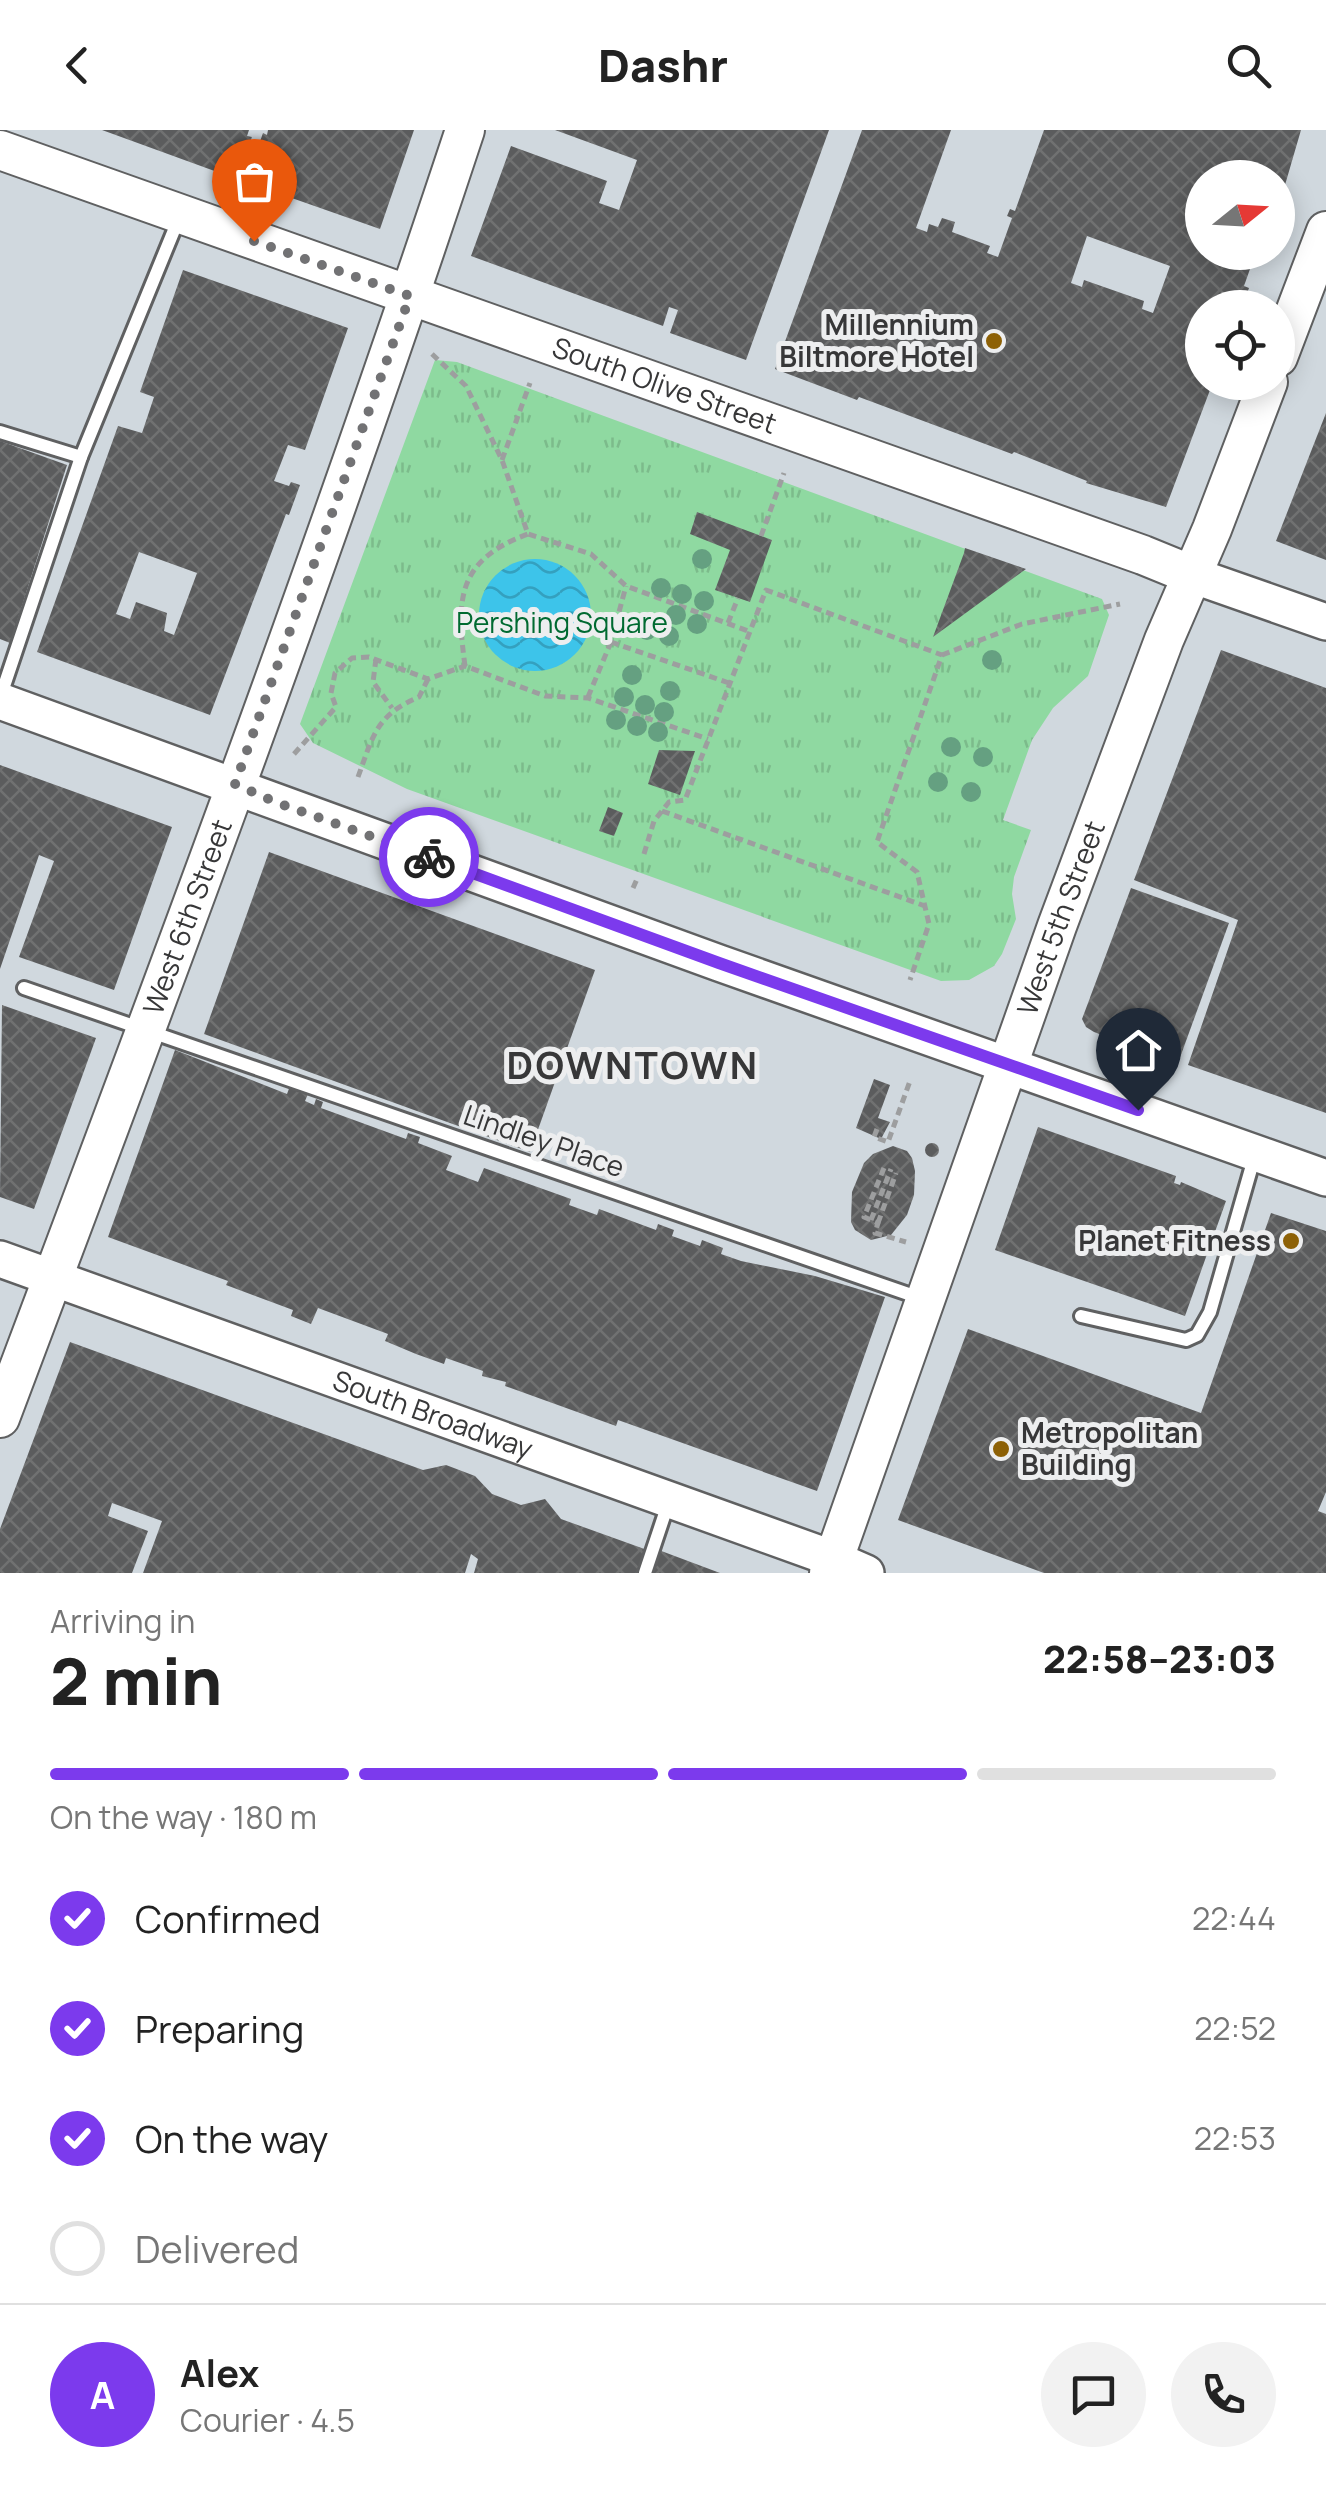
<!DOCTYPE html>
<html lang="en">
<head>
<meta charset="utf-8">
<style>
	body { margin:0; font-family:Manrope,sans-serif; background:#f2f2f2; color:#222; height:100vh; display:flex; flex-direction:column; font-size:38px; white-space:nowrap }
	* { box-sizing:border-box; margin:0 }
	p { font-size:32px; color:#767676 }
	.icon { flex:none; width:55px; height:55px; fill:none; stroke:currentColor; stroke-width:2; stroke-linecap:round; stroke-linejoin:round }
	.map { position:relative; height:1443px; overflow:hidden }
	.sheet { display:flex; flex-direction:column; background:#fff; flex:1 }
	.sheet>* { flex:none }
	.needle { width:65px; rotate:72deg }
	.fabs { position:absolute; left:1185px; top:30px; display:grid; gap:20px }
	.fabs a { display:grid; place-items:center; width:110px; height:110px; border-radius:50%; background:#fff; box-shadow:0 5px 25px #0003; font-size:50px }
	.pin { position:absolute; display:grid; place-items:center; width:85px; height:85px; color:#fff; margin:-102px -42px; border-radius:50% 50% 50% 0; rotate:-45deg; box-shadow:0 0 10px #0007 }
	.pin .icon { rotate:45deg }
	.courier { position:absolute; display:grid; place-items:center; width:100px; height:100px; margin:-50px; border:8px solid #7c3aed; border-radius:50%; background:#fff; color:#222; box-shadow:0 2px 12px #0007 }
	.headline em { font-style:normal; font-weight:800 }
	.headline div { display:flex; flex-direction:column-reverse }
	.headline { display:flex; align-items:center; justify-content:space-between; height:170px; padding:0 50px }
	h1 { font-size:65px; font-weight:800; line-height:75px }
	.bar { display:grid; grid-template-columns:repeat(4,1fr); gap:15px 10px; align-content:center; height:120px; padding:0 50px }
	.bar i { height:12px; border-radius:8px; background:#e0e0e0 }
	.bar .on { background:#7c3aed }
	.bar p { grid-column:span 4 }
	.line { display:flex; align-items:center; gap:25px; padding:0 50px; border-top:2px solid #e0e0e0 }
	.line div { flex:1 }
	.round { display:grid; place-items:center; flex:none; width:105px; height:105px; border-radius:52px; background:#f2f2f2 }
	ol { padding:0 50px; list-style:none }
	li { display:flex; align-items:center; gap:30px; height:110px }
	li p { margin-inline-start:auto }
	li .icon { padding:10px; border-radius:50%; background:#7c3aed; color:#fff; stroke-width:4 }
	li:last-child { color:#767676 }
	li i { width:55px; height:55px; border:5px solid #e0e0e0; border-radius:50% }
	header { display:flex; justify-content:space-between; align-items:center; height:130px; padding:0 50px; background:#fff; font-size:45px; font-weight:800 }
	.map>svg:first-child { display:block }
	.built { fill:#d0d8de; fill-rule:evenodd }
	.grass { fill:url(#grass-tufts) }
	.water { fill:url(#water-waves) }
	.building { fill:url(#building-cross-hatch); fill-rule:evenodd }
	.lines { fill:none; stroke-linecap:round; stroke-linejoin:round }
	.service-casing { stroke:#5f6061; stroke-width:18 }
	.secondary-casing { stroke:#5f6061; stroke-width:40 }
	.primary-casing { stroke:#5f6061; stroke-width:42 }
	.path { stroke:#9d9e9f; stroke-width:5; stroke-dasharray:8 5; stroke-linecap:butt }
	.service { stroke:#fff; stroke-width:12 }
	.secondary { stroke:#fff; stroke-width:35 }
	.primary { stroke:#fff; stroke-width:38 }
	.tree { fill:#65a081 }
	.done { stroke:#727274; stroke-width:10; stroke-dasharray:0 18 }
	.route { stroke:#7c3aed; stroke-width:12 }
	.poi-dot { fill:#8d6106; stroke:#edeeef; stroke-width:4 }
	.labels { text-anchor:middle; stroke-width:10; stroke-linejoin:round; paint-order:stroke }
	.poi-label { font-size:28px; font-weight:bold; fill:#373738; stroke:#edeeef; text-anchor:end }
	.street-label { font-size:28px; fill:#373738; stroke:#edeeef }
	.park-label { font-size:28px; fill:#006a31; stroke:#edeeef }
	.district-label { font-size:38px; font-weight:bold; letter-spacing:2.5px; fill:#373738; stroke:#edeeef }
</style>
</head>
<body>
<header><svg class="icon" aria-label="back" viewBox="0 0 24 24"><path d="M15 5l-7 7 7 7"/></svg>Dashr<svg class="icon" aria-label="search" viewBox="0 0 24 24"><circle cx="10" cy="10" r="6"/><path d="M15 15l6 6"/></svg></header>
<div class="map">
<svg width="1326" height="1443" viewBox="0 0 1326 1443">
	<defs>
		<pattern id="grass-tufts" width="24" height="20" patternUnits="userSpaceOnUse" patternTransform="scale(2.5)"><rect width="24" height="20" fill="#8fd9a1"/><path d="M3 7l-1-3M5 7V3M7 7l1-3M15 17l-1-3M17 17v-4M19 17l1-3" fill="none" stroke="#7cbb8b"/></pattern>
		<pattern id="water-waves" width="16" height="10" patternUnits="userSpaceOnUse" patternTransform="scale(2.5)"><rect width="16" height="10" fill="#3dc4ea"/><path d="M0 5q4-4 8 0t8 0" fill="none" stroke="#34a0bf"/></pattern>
		<pattern id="building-cross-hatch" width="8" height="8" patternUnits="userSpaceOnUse" patternTransform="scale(2.5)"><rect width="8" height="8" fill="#5b5c5d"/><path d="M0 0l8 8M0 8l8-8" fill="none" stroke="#707171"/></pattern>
	</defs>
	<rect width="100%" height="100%" fill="#e0e1e2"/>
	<path class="built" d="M0,0H1326V1443H0ZM1202,48H1278V122H1202ZM1202,178H1278V252H1202Z"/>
	<polygon class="grass" points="435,230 457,232 1102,469 1109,485 1088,546 1053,578 1032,610 1003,690 1031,700 1014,747 1012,764 1016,789 1002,824 994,836 969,850 941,851 407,659 313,613 300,594"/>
	<circle class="water" cx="535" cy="485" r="56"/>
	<g class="building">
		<polygon points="102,0 249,0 247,6 252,7 247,20 242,18 231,47"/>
		<polygon points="268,0 414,0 380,99 249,53 261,21 257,20 263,3 267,5"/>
		<polygon points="555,0 829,0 746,230 670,203 678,180 669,177 663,196 471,126 511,16 607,51 599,73 619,80 637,30"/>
		<path d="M862,0H951L916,98L927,102L929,94L938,97L942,88L955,92L952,102L990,116L987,123L998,127L1012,88L1007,86L1010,79L1015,81L1044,0H1301L1285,55L1278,64V48H1202V122H1256L1244,156L1249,158L1242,178H1202V252H1213L1166,377L1086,353L1087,351L1014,322L1012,324L859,267L857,270L775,239ZM1087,106L1170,136L1153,183L1142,179L1144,171L1084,150L1082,157L1071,153Z"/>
		<path d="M183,140L348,198L305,320L288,315L274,351L289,356L291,352L300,355L289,385L286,384L210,585L37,522L118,296L142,303L154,267L140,262ZM139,422L197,443L174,505L164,501L167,483L136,472L130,489L116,484Z"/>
		<polygon points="1326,283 1326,430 1276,411"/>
		<polygon points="0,311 67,335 10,513 0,509"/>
		<polygon points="697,382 772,410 750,472 715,460 730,420 690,404"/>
		<polygon points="965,418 1026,439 933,507 964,423"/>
		<polygon points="1221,520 1326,558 1326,983 1188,935 1238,790 1134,750"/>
		<polygon points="659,620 695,621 680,665 648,654"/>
		<polygon points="0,635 172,697 114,860 19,827 54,731 39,725 0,839"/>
		<polygon points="608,677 623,683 614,706 599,701"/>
		<polygon points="269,722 595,840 530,1022 204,904"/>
		<polygon points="1131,758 1229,793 1178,933 1094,902 1086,897 1082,889"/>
		<polygon points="2,875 96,908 34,1079 0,1067"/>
		<polygon points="175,920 287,964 290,956 308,964 305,971 314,975 316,969 323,972 321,978 406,1009 408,1003 420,1007 418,1013 452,1026 446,1040 478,1052 484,1038 571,1069 569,1075 597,1085 599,1079 656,1100 658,1094 674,1100 672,1106 700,1116 702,1110 723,1118 721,1124 741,1131 815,1146 885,1167 817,1361 618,1290 616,1296 505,1256 506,1252 482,1246 483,1241 446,1228 444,1234 416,1224 385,1211 388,1204 318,1178 311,1194 291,1186 293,1180 226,1155 228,1151 108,1107"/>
		<polygon points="874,949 890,955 878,988 890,992 881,1009 856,998"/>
		<polygon points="1038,997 1176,1046 1174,1053 1180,1055 1181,1052 1226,1071 1185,1186 995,1120"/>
		<circle cx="932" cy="1020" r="7"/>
		<polygon points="893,1016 907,1021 912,1028 915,1041 914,1065 907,1085 891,1105 871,1110 855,1100 851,1092 852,1062 864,1033 873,1024"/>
		<polygon points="1271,1083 1326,1101 1326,1362 1318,1381 1326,1384 1326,1443 1044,1443 898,1390 968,1199 1201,1283"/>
		<polygon points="70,1212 423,1340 446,1335 475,1346 492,1364 521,1375 545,1369 561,1389 650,1421 642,1443 474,1443 478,1429 471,1424 465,1443 143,1443 162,1391 112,1373 108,1386 148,1401 132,1443 0,1443 0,1399"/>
		<polygon points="656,1419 720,1443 647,1443"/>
	</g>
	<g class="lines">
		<defs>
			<g id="service">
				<polyline points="0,302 81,327"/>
				<polyline points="0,568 81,327 179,88"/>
				<polyline points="24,858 920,1168"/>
				<polyline points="1081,1186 1186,1210 1197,1205 1210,1182 1255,1025"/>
				<polyline points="645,1443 668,1374"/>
			</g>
			<g id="secondary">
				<polyline points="1192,445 1326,492"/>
				<polyline points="0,571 719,833 1326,1048"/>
				<path id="s1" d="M0,1129L834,1429L866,1443"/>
			</g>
			<g id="primary">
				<path id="s2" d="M0,20L1143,425L1192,445"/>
				<polyline points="1278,227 1326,101"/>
				<path id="s3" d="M0,1288C161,861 322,433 465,0"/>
				<path id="s4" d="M829,1443L1057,796L1164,510L1212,399L1268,252"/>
			</g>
		</defs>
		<use href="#service" class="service-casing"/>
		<use href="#secondary" class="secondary-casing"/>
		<use href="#primary" class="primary-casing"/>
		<g class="path">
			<polyline points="432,224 466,256 502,330 528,404 591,424 626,456 748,501"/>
			<polyline points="502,330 530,253"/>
			<polyline points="761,406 784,343"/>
			<polyline points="728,493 738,468"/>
			<polyline points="611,512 729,553"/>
			<polyline points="942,525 1022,494 1120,474"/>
			<polyline points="376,529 373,552 392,578"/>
			<path d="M465,536C456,469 457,430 528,404"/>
			<polyline points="588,567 611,512 626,456"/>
			<polyline points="294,624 336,577 331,563 335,543 352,528 369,527 428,549 465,536 545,566 588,568 708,609"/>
			<path d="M358,647C373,606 376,585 419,567L428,549"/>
			<polyline points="662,681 925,776"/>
			<polyline points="644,724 654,691 669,672 685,670 766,460 942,525 877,712 917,742 929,794 910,850"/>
			<polyline points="633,758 637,749"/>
			<polyline points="877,999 874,1007 888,1012 910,951"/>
			<polyline points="884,1038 864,1087 878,1093 875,1103 906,1112"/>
			<polyline points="871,1090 891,1039"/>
			<polyline points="878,1093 896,1043"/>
		</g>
		<use href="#service" class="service"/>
		<use href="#secondary" class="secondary"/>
		<use href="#primary" class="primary"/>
	</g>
	<g class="tree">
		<circle cx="702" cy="429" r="10"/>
		<circle cx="661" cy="458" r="10"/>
		<circle cx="682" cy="464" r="10"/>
		<circle cx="704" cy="471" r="10"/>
		<circle cx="676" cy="485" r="10"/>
		<circle cx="697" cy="494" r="10"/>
		<circle cx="647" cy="500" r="10"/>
		<circle cx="669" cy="506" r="10"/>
		<circle cx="992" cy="530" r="10"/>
		<circle cx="632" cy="545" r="10"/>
		<circle cx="670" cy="561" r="10"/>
		<circle cx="624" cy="567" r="10"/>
		<circle cx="645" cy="575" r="10"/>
		<circle cx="664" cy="582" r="10"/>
		<circle cx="616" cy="590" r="10"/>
		<circle cx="637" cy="596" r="10"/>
		<circle cx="658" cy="602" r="10"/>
		<circle cx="951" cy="617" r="10"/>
		<circle cx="983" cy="627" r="10"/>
		<circle cx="938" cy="652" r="10"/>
		<circle cx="971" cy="662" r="10"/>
	</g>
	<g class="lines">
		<polyline class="done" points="254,111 410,166 235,654 275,672 429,727"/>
		<polyline class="route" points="429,727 719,833 1138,980"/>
	</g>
	<g class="poi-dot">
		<circle cx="994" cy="211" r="10"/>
		<circle cx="1291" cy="1111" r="10"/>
		<circle cx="1001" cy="1319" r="10"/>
	</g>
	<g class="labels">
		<g class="poi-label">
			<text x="974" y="205">Millennium<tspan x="974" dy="32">Biltmore Hotel</tspan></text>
			<text x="1271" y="1121">Planet Fitness</text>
			<text x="1021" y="1313" text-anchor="start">Metropolitan<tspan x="1021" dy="32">Building</tspan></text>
		</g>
		<g class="street-label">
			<text dy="10" stroke="none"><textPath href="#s2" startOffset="705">South Olive Street</textPath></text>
			<text dy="10" stroke="none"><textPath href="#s3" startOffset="535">West 6th Street</textPath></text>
			<text dy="10" stroke="none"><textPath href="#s4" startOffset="695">West 5th Street</textPath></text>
			<text transform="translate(544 1011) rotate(19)" y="10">Lindley Place</text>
			<text dy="10" stroke="none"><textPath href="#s1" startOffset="460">South Broadway</textPath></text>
		</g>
		<g class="park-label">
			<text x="562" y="503">Pershing Square</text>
		</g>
		<g class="district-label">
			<text x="633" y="949">DOWNTOWN</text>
		</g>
	</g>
</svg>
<div class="fabs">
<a><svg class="needle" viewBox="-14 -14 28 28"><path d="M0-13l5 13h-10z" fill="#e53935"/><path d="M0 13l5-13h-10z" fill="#767676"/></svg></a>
<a><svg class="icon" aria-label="locate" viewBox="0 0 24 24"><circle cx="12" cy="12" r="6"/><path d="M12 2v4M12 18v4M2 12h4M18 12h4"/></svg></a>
</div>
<div class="pin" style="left:254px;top:111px;background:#ea580c"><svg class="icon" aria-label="bag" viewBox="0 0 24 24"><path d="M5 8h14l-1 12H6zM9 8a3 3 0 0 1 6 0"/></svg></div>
<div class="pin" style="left:1138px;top:980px;background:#1f2937"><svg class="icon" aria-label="home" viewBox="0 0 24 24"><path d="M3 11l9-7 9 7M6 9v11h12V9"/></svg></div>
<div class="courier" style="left:429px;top:727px"><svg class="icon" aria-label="bike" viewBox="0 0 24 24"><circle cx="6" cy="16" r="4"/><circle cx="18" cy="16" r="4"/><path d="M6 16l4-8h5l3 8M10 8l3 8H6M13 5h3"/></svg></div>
</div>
<section class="sheet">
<div class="headline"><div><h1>2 min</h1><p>Arriving in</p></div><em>22:58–23:03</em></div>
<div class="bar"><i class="on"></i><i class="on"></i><i class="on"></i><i></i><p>On the way · 180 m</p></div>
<ol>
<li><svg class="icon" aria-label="check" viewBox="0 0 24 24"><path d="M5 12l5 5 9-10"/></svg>Confirmed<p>22:44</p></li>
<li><svg class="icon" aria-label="check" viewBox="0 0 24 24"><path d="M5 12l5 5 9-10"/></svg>Preparing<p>22:52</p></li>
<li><svg class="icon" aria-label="check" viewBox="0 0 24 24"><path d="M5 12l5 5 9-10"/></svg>On the way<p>22:53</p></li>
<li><i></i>Delivered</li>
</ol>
<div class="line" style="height:180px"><b class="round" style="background:#7c3aed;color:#fff">A</b><div><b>Alex</b><p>Courier · 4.5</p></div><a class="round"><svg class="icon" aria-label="chat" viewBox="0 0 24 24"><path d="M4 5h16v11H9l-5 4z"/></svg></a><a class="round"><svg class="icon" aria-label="phone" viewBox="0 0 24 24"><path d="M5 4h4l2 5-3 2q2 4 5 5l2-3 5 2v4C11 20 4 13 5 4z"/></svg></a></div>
</section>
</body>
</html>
